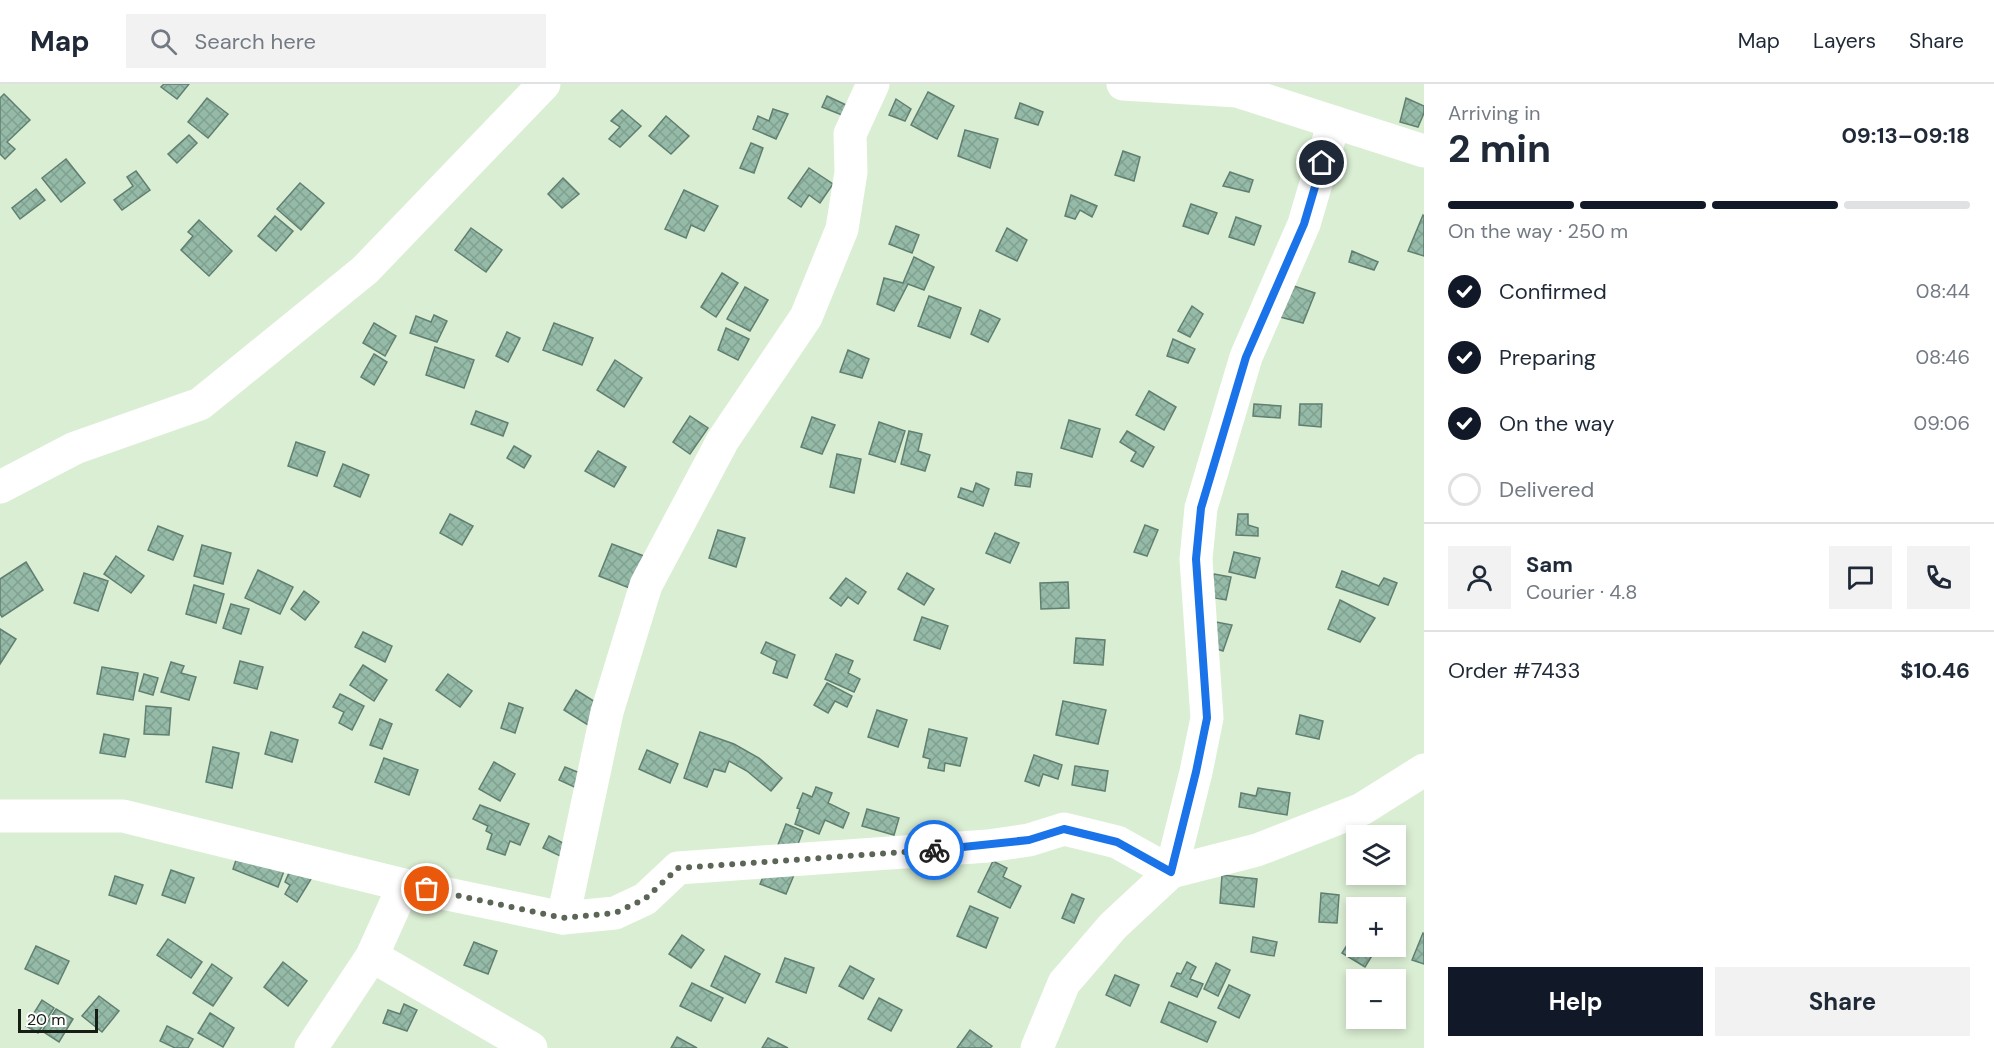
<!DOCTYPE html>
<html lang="en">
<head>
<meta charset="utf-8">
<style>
	body { margin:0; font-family:"DM Sans",sans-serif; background:#f2f2f3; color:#1f2937; height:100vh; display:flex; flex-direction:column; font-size:22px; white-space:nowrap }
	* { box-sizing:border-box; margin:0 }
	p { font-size:20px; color:#747a83 }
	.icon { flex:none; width:33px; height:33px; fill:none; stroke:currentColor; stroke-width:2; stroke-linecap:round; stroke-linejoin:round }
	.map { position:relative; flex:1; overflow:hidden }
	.side { display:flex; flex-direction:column; background:#fff; width:570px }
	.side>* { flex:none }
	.controls { position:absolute; left:1346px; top:741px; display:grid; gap:12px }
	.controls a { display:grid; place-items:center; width:60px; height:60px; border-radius:0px; background:#fff; box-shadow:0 3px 9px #0003; font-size:30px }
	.scale { position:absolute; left:18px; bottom:15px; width:80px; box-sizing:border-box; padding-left:6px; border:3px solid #161d14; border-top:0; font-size:16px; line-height:21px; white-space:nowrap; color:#161d14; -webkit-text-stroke:4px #fff; paint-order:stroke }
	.pin { position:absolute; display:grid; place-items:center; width:51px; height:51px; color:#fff; margin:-26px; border:3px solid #fff; border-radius:50%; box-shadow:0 2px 6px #0007 }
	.courier { position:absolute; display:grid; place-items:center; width:60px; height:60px; margin:-30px; border:4px solid #1a73e8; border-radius:50%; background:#fff; color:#222; box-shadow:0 2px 8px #0007 }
	.head em { font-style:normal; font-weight:700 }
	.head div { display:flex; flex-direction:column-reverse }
	.head { display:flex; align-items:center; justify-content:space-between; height:102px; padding:0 24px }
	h1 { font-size:39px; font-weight:700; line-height:45px }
	.bar { display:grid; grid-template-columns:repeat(4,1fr); gap:9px 6px; align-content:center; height:72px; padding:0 24px }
	.bar i { height:8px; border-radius:4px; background:#e0e1e3 }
	.bar .current { background:#111827 }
	.bar p { grid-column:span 4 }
	.line { display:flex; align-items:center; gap:15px; padding:0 24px; border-top:2px solid #e0e1e3 }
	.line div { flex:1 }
	.round { display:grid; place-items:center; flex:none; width:63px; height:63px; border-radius:0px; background:#f2f2f3 }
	ol { padding:0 24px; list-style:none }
	li { display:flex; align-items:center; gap:18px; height:66px }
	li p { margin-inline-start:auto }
	li .icon { padding:6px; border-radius:50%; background:#111827; color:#fff; stroke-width:4 }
	li:last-child { color:#747a83 }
	li i { width:33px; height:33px; border:3px solid #e0e1e3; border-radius:50% }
	.action { display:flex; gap:12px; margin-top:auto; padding:12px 24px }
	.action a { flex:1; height:69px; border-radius:0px; background:#111827; color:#fff; font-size:24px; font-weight:700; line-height:69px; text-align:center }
	.action a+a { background:#f2f2f3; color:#1f2937 }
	header { display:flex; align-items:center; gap:36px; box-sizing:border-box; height:84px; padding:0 30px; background:#fff; border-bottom:2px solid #e0e1e3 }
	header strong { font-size:28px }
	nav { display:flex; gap:33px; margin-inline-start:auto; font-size:21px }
	.search { width:420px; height:54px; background:#f2f2f3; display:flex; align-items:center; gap:15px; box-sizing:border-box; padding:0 21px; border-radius:0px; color:#747a83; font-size:22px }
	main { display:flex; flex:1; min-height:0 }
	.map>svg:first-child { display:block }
	.building { fill:url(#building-cross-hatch); stroke:#607f70; stroke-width:1.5 }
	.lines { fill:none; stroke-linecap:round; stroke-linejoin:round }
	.minor { stroke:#fff; stroke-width:33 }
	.done { stroke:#5b6657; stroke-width:6; stroke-dasharray:0 10.8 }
	.route { stroke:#1a73e8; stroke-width:8 }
</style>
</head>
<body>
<header>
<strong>Map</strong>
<div class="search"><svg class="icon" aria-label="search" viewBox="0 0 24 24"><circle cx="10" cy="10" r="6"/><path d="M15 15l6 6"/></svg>Search here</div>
<nav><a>Map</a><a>Layers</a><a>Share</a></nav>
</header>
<main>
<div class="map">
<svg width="1424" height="964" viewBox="0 0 1424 964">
	<defs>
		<pattern id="building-cross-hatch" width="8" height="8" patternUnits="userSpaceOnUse" patternTransform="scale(1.5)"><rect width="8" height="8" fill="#95bba8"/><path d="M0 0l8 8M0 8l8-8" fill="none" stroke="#80a090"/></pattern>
	</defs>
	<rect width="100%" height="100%" fill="#daeed3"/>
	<g class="building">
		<polygon points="164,0 189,0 177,15 161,3"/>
		<polygon points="928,8 954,22 937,55 911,41"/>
		<polygon points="4,10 30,36 7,58 15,65 5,75 0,70 0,14"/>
		<polygon points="827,12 846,21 842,31 822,23"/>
		<polygon points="207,14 228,30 208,54 188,38"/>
		<polygon points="1406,14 1424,22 1424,29 1418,43 1400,38"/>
		<polygon points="896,15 911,25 905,37 889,31"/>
		<polygon points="1020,19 1043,28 1038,41 1015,34"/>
		<polygon points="773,25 788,30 776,55 753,45 758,32 769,37"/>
		<polygon points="622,26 641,42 620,63 609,55 620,43 611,37"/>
		<polygon points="666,32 689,52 671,70 649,52"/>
		<polygon points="965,46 998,55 990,84 958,72"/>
		<polygon points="189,51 197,59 177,79 168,70"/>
		<polygon points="751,59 763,64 754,89 740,84"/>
		<polygon points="1123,67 1140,73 1134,97 1115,91"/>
		<polygon points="66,75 85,99 61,118 42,94"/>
		<polygon points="809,84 833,100 820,119 809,111 801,123 788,114"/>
		<polygon points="136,87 150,106 122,126 114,116 133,102 127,93"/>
		<polygon points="1230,88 1253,96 1249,108 1223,102"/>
		<polygon points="563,94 579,110 562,124 548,110"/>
		<polygon points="300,99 324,119 301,146 277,125"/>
		<polygon points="36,105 45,116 20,135 12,124"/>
		<polygon points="684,106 718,122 704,147 691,141 686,154 665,145"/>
		<polygon points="1071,111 1097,122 1092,133 1080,126 1075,135 1065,132"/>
		<polygon points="1191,120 1217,129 1208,150 1183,142"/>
		<polygon points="1423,131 1424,132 1424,172 1408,167"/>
		<polygon points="275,132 293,147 276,167 258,152"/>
		<polygon points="1236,133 1261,142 1254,161 1229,153"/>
		<polygon points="199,136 232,167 209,192 181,166 193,152 188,148"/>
		<polygon points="896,142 919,151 912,169 889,160"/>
		<polygon points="471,144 502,166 486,188 455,166"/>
		<polygon points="1007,144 1027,156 1017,177 996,167"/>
		<polygon points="1352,167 1378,178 1374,186 1349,178"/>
		<polygon points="914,173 934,183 924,206 908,200 894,227 877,220 884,194 903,199"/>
		<polygon points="722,189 738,199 716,233 701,223"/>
		<polygon points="1291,201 1315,209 1303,239 1280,233"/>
		<polygon points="745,203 768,216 750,247 727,235"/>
		<polygon points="929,212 961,224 950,254 918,242"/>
		<polygon points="1192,222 1203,230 1190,253 1178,247"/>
		<polygon points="980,226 1000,235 988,258 971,250"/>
		<polygon points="434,231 447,237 437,258 410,249 416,232 431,238"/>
		<polygon points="374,239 396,252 385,272 363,259"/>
		<polygon points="554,239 593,254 582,281 543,266"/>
		<polygon points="726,244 749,255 738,276 718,266"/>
		<polygon points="507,248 520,254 508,278 496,272"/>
		<polygon points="1173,255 1195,265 1188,279 1167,272"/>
		<polygon points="435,263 474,276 464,304 426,291"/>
		<polygon points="848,266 869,275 862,294 840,288"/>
		<polygon points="374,270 387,278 374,301 361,293"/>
		<polygon points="615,276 642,294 624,323 597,306"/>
		<polygon points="1149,307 1176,323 1164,346 1136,331"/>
		<polygon points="1254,320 1281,322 1280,334 1253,332"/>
		<polygon points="1300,320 1322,320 1321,343 1299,341"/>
		<polygon points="476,327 508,339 503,352 471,340"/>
		<polygon points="690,332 708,344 690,370 673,358"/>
		<polygon points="812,333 835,341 822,370 801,363"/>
		<polygon points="1069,336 1100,345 1092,373 1061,364"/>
		<polygon points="879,338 905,347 895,378 869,370"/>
		<polygon points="909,347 922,350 918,367 930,371 925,387 901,380"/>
		<polygon points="1127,347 1154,363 1143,383 1131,377 1136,368 1120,358"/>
		<polygon points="296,358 325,368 317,392 288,382"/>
		<polygon points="514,362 531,372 524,384 507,374"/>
		<polygon points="598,367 626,383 614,403 585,387"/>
		<polygon points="837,370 861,375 854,409 830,403"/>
		<polygon points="343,380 369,391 360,413 334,402"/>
		<polygon points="1017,388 1032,390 1030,403 1015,401"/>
		<polygon points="976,399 989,405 983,422 958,413 961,404 973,408"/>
		<polygon points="450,430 473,442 462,461 440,449"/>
		<polygon points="1238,430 1248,430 1248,441 1258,444 1258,452 1236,451"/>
		<polygon points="1145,441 1158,446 1147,472 1134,468"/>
		<polygon points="158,442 183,452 173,476 148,466"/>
		<polygon points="718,446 745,454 736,483 709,474"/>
		<polygon points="995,449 1019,459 1010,479 986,469"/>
		<polygon points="612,460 644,472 632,505 599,492"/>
		<polygon points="202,461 231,469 223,500 194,492"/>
		<polygon points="1234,468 1260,474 1255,494 1229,488"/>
		<polygon points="116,472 144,492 131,509 104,490"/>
		<polygon points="26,478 43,506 2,533 0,530 0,495"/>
		<polygon points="258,486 293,503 280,530 245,514"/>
		<polygon points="1342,487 1379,502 1384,494 1397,499 1388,521 1336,503"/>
		<polygon points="84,489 108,497 98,527 74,519"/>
		<polygon points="907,489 934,505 924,521 898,505"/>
		<polygon points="1214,490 1231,493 1226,516 1209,513"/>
		<polygon points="846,494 866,508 858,520 848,513 841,522 830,514"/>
		<polygon points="1068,498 1069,524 1041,525 1040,499"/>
		<polygon points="194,501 224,510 216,539 186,530"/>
		<polygon points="304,507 319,518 305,536 291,525"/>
		<polygon points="1340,516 1375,534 1360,558 1328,545"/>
		<polygon points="231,520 249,525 241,550 223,544"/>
		<polygon points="922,533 948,542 940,565 914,556"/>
		<polygon points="1216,538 1232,541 1223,567 1208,562"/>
		<polygon points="0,545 16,555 0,580"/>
		<polygon points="363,548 392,562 385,578 355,563"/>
		<polygon points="1076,554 1105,556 1103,581 1074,579"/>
		<polygon points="766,558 795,571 787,594 773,589 777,577 761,569"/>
		<polygon points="836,570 853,577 848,589 860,595 854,608 825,595"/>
		<polygon points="240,577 263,583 257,605 234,599"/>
		<polygon points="171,578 184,582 181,589 196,593 189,616 161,608"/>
		<polygon points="363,581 387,596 374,617 350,601"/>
		<polygon points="102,583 138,589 133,616 97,610"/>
		<polygon points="144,590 158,594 153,611 139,607"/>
		<polygon points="448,590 472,607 460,623 436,606"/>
		<polygon points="827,599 852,612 847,623 835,617 828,629 814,621"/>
		<polygon points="576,606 600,621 588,641 564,626"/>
		<polygon points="340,610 364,622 352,646 339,639 344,628 333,623"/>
		<polygon points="1063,617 1106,626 1098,660 1056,651"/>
		<polygon points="509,619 523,624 515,649 501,644"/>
		<polygon points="146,622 171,624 169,651 144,650"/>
		<polygon points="877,626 907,636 898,663 868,653"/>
		<polygon points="1300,631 1323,637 1319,655 1296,650"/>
		<polygon points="380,635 392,640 382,665 370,661"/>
		<polygon points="929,645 967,654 960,682 945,679 944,687 928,684 930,675 923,673"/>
		<polygon points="271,648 298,656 292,678 265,670"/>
		<polygon points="700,648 734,660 759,674 782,694 771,707 747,687 729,677 725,688 714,685 707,703 684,694"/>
		<polygon points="104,650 129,655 125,673 100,669"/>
		<polygon points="213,663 239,669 232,704 206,698"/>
		<polygon points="647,666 678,680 670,699 639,685"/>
		<polygon points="1034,671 1062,681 1058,695 1043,690 1039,702 1025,697"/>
		<polygon points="384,674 418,686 409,711 375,698"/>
		<polygon points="494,678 515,690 500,717 479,705"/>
		<polygon points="1075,682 1108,687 1105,707 1072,701"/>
		<polygon points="565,683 587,692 581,706 559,696"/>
		<polygon points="816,703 832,709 828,719 849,729 843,744 825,736 819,750 795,740 800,725 797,724 803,709 812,713"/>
		<polygon points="1258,704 1290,709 1287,731 1239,723 1241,709 1256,712"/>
		<polygon points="480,721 529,740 520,761 510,757 505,771 487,765 492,750 486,747 488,742 473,735"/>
		<polygon points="867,725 899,734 894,751 862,742"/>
		<polygon points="786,740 803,747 793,773 776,766"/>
		<polygon points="549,752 575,765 569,776 543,764"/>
		<polygon points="241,761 287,779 278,803 233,785"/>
		<polygon points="773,769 799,779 786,810 760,800"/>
		<polygon points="295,775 311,795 297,818 285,810 290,801 285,798"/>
		<polygon points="993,777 1007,784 1003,793 1021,802 1010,824 978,808"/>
		<polygon points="171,786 194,794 185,819 162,811"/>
		<polygon points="1222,791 1257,795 1254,823 1220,819"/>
		<polygon points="115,792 143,801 136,820 109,811"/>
		<polygon points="1321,809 1339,811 1337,839 1319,838"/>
		<polygon points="1072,810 1084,815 1074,839 1062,834"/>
		<polygon points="970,822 998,834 986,864 957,852"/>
		<polygon points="1356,847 1356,862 1378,862 1365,883 1342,869"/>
		<polygon points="1423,849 1424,850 1424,880 1412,876"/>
		<polygon points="682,851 704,866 691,884 669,870"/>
		<polygon points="1253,853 1277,858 1274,872 1251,868"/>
		<polygon points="168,855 202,878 191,894 157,871"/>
		<polygon points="474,858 497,867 488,890 464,881"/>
		<polygon points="36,862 69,877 58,900 25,885"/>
		<polygon points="725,872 760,890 745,919 711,902"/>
		<polygon points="785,874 814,884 806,909 776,898"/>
		<polygon points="283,878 307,897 288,922 264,903"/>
		<polygon points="1187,878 1196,883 1190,895 1203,900 1197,913 1171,902 1177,889 1181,890"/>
		<polygon points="1216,879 1230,886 1218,912 1204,905"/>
		<polygon points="212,880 232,894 213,922 193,909"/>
		<polygon points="850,882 874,895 863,915 839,902"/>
		<polygon points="1115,891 1139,901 1130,922 1106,911"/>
		<polygon points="692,899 723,914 711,937 680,922"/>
		<polygon points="1229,901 1250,911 1239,934 1218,924"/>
		<polygon points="99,912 119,927 102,948 82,932"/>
		<polygon points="879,914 902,926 891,947 868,935"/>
		<polygon points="42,916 54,924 38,949 26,942"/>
		<polygon points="1169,918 1216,938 1207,958 1161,938"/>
		<polygon points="404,920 417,926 407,947 383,939 388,926 400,930"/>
		<polygon points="56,925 73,935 59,958 42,947"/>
		<polygon points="210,929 234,944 223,963 198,949"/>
		<polygon points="167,942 193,955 188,964 175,964 160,957"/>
		<polygon points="970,946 992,962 990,964 957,964"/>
		<polygon points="677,953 697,964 671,964"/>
		<polygon points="768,954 788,964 762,964"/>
	</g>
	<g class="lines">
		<g class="minor">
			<polyline points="1123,0 1237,7 1424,67"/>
			<polyline points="0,403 75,364 200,320 365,186 544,0"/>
			<polyline points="0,732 123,732 404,801 563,834 615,829 645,815 678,784 988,762 1029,756 1064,745 1117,758 1171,788"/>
			<polyline points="1171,788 1196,688 1207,634 1196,475 1201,424 1246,273 1304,140 1334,38"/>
			<polyline points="563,834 607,628 646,501 723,356 806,233 842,145 851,88 850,50 873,0"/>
			<polyline points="372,872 531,964"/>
			<polyline points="311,964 372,872 404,801"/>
			<polyline points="1037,964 1064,899 1113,842 1171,788 1257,766 1362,725 1424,686"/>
		</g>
	</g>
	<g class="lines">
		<polyline class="done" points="427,805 563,834 615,829 645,815 678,784 934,766"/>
		<polyline class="route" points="934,766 1029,756 1064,745 1117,758 1171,788 1196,688 1207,634 1196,475 1201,424 1246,273 1304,140 1322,79"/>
	</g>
</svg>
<div class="controls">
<a><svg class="icon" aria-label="layers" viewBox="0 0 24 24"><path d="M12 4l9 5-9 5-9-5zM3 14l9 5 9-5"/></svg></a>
<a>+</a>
<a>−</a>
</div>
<div class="scale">20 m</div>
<div class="pin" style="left:427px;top:805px;background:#ea580c"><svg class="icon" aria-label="bag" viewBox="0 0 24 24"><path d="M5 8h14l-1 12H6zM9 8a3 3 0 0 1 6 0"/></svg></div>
<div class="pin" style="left:1322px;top:79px;background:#1f2937"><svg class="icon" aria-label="home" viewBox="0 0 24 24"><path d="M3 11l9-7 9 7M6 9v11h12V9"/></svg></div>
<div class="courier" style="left:934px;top:766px"><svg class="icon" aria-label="bike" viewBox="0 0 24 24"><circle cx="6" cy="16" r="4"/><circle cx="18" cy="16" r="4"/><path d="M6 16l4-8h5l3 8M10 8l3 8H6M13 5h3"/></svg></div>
</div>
<section class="side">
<div class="head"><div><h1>2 min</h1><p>Arriving in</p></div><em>09:13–09:18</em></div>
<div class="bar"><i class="current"></i><i class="current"></i><i class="current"></i><i></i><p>On the way · 250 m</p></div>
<ol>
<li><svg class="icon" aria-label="check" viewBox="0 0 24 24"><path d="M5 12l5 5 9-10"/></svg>Confirmed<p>08:44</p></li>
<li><svg class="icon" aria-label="check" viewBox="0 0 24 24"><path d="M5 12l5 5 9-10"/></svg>Preparing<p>08:46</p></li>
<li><svg class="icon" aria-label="check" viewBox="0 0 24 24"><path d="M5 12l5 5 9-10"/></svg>On the way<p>09:06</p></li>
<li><i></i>Delivered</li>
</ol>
<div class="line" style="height:108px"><a class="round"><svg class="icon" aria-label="person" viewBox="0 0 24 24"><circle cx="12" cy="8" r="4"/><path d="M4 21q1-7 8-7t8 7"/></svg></a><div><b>Sam</b><p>Courier · 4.8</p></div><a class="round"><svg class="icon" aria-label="chat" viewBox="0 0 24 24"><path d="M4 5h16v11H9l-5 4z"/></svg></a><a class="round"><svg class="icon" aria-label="phone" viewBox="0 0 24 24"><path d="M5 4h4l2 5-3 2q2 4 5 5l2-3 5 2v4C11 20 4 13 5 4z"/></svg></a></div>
<div class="line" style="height:78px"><div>Order #7433</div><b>$10.46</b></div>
<div class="action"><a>Help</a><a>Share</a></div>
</section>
</main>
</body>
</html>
